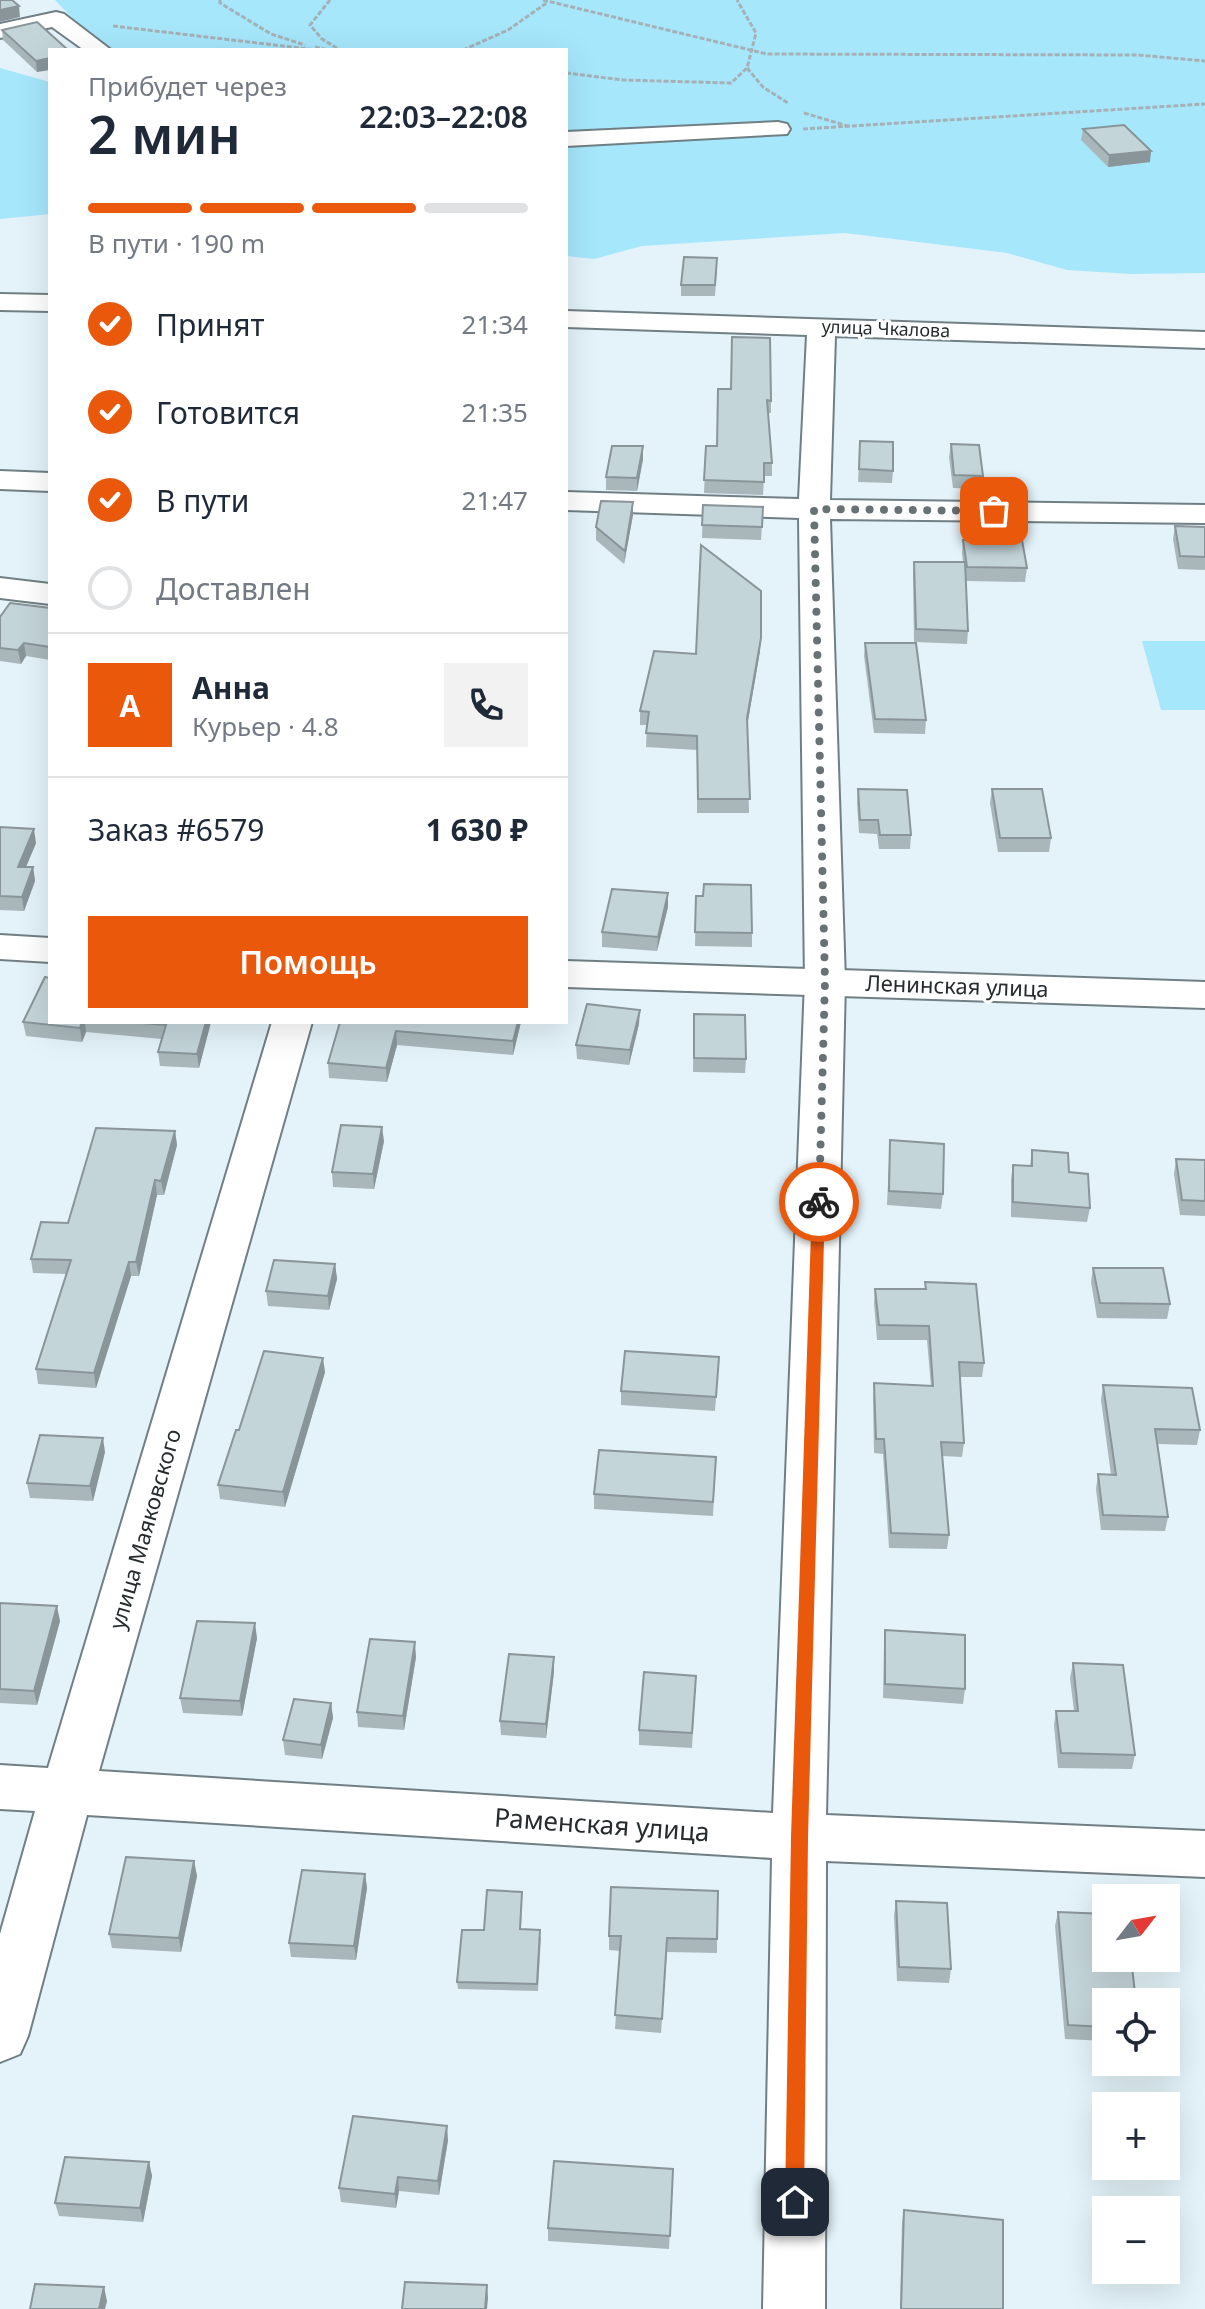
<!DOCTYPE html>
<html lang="ru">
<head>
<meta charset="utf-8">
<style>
	body { margin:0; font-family:"Noto Sans",sans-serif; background:#f2f2f3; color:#1f2937; height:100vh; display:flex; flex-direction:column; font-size:30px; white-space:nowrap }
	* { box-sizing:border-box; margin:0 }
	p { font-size:26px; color:#747a83 }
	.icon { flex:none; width:44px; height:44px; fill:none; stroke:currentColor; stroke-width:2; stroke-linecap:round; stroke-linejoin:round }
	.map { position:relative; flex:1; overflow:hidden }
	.drawer { position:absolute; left:48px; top:48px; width:520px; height:976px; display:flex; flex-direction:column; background:#fff; border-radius:0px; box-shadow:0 8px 32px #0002 }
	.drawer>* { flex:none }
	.needle { width:52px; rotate:59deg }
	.controls { position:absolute; left:1092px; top:1884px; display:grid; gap:16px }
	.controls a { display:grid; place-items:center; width:88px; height:88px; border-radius:0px; background:#fff; box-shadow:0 8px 32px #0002; font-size:40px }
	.pin { position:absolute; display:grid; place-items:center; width:68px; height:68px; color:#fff; margin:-34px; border-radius:16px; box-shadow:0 4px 12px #0006 }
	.courier { position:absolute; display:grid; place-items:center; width:80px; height:80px; margin:-40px; border:6px solid #ea580c; border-radius:50%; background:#fff; color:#222; box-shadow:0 2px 10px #0007 }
	.headline em { font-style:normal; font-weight:600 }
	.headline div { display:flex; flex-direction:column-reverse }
	.headline { display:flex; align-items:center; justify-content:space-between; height:136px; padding:0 40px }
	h1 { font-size:52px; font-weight:600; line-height:60px }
	.bar { display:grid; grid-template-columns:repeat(4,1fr); gap:12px 8px; align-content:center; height:96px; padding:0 40px }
	.bar i { height:10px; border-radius:6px; background:#e0e1e3 }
	.bar .active { background:#ea580c }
	.bar p { grid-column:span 4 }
	.line { display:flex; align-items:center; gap:20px; padding:0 40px; border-top:2px solid #e0e1e3 }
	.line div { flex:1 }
	.round { display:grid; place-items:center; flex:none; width:84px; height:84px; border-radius:0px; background:#f2f2f3 }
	ol { padding:0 40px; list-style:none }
	li { display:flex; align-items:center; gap:24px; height:88px }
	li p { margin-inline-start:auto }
	li .icon { padding:8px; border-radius:50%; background:#ea580c; color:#fff; stroke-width:4 }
	li:last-child { color:#747a83 }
	li i { width:44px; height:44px; border:4px solid #e0e1e3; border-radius:50% }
	.primary-button { display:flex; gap:16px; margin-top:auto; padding:16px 40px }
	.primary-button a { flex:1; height:92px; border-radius:0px; background:#ea580c; color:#fff; font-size:32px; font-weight:600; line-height:92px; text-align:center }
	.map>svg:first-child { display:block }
	.green { fill:#a6e7fc }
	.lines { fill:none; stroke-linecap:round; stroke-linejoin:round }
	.minor-casing { stroke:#707f84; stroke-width:4 }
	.tertiary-casing { stroke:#707f84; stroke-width:4 }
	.path { stroke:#a5b1b6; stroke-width:3; stroke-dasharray:5 2; stroke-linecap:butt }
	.minor { fill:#fff; fill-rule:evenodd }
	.tertiary { fill:#fff; fill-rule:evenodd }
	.wall { fill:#a9b7bb }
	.shaded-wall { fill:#899599 }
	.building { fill:#c4d5da; stroke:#899599; stroke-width:2 }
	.route { fill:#ea580c }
	.done { stroke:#687275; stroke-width:8; stroke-dasharray:0 14.4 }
	.labels { text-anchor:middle; stroke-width:6; stroke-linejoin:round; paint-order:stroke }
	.far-street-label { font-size:18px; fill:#262c2e; stroke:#fff }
	.street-label { font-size:22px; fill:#262c2e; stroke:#fff }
	.near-street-label { font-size:26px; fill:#262c2e; stroke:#fff }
</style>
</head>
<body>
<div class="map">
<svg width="1205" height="2309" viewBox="0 0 1205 2309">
	<rect width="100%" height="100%" fill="#e3f3f9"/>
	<g class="green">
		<polygon points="55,0 1205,0 1205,273 1131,274 1067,270 1007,253 845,233 642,246 594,259 566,256 566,50 103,50"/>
		<polygon points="0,68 50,82 50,214 0,219"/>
		<polygon points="1142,641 1205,641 1205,710 1161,710"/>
	</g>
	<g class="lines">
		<defs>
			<g id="minor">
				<polygon points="56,12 64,14 111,50 84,50 52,27 0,38 0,24"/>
				<polygon points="778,122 787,124 790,129 787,134 566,146 566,132"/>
				<polygon points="0,294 50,295 50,311 0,310"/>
				<polygon points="566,311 1205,332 1205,348 835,336 830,500 1205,505 1205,523 830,519 845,981 826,1815 1205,1831 1205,1877 826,1861 825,2309 763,2309 772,1858 87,1815 28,2036 20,2054 0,2062 0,1934 35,1811 0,1809 0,1765 48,1768 272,1022 312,1022 99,1771 773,1813 805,981 799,518 566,510 566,492 799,499 807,335 566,327"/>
				<polygon points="0,471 50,473 50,491 0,489"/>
				<polygon points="0,578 50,584 50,604 0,598"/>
			</g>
			<g id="tertiary">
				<polygon points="0,935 50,938 50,962 0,959"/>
				<polygon points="566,961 1205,982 1205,1008 566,987"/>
			</g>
		</defs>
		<use href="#minor" class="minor-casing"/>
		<use href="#tertiary" class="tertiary-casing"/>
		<g class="path">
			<polyline points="220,0 220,3 271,34 305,45"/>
			<polyline points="330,0 310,25 322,39 340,50"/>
			<polyline points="543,0 767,54 1138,55 1205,61"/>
			<polyline points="113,26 317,50"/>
			<polyline points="315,47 328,50"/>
			<polyline points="463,50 508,30 548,2"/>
			<polyline points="747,68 763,87 788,103"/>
			<polyline points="566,73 623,80 731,83 747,68 756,33 737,0"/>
			<polyline points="804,113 851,127"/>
			<polyline points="803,129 1205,104"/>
		</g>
		<use href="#minor" class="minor"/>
		<use href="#tertiary" class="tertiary"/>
	</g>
	<g class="wall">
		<polygon points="2,30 68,50 37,72 3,40"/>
		<polygon points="1083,129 1150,162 1108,167 1081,140"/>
		<polygon points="717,268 715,296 681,296 681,285"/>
		<polygon points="718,389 771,401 771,413 768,413 772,463 772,476 764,476 763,495 704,493 706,446 717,446"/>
		<polygon points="860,441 893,471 892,483 858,482"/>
		<polygon points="951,444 983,476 981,489 953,488 949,457"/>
		<polygon points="643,446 643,459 637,491 606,490 606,477"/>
		<polygon points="703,505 763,507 761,540 702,538"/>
		<polygon points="633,515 624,564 596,540 596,527"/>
		<polygon points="1175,526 1205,527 1205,570 1178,569 1173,539"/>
		<polygon points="963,540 1027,568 1025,582 966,581 968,631 967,644 914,642 913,575 914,562 963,562 962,553"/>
		<polygon points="50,608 50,660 26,656 21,664 0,661 0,617"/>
		<polygon points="865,643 926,720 925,734 874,733 864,656"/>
		<polygon points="760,651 747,727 749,813 697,813 697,750 646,747 647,725 640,725 640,711 696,654"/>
		<polygon points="858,789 911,835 910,849 879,849 877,834 859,833 857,803"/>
		<polygon points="992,789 1051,838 1049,852 998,852 990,803"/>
		<polygon points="0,827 36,843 26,867 33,867 35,881 24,911 0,910"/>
		<polygon points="668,893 668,907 657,951 602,947 602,932"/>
		<polygon points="696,896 752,933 752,947 695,946"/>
		<polygon points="694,1014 746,1059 745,1073 693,1072"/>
		<polygon points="23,1022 211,1022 199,1068 160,1066 158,1052 162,1039 86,1032 82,1042 26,1036"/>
		<polygon points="340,1022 521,1022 513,1055 397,1045 387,1082 329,1078 328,1063"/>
		<polygon points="639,1024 629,1065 577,1059 576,1045"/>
		<polygon points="175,1131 177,1145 164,1195 157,1195 139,1276 131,1276 96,1388 38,1384 36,1369 66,1274 33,1273 31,1259"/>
		<polygon points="890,1140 943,1194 941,1209 887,1205"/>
		<polygon points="384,1141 374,1189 333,1187 332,1172"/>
		<polygon points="1032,1150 1069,1172 1090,1208 1087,1222 1011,1217 1011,1179 1013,1165 1030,1166"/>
		<polygon points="1176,1159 1205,1160 1205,1216 1180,1215 1174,1174"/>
		<polygon points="335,1264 337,1279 329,1310 268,1306 266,1291"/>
		<polygon points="1093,1268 1170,1304 1167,1319 1097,1318 1091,1282"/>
		<polygon points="925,1282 984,1363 982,1377 960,1377 964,1443 962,1457 942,1456 949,1535 947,1549 889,1548 883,1454 874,1453 873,1398 874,1383 931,1386 927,1340 877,1340 874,1303 875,1289 925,1289"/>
		<polygon points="719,1357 715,1411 621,1405 621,1391"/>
		<polygon points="325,1372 285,1507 220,1499 218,1485 239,1430"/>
		<polygon points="1103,1385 1200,1430 1197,1445 1158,1444 1168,1517 1165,1531 1101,1530 1096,1489 1098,1474 1111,1475 1101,1400"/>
		<polygon points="105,1452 93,1501 30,1498 27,1483"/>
		<polygon points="716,1457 713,1516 594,1509 594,1494"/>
		<polygon points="0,1603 60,1621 37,1705 0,1703"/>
		<polygon points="885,1630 965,1689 963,1704 883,1698 884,1644"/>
		<polygon points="257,1638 242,1716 183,1713 180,1698"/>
		<polygon points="416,1657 404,1730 358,1727 357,1712"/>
		<polygon points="1073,1663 1135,1755 1132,1769 1058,1768 1054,1725 1056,1711 1074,1711 1070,1678"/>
		<polygon points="554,1672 546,1738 501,1735 500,1721"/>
		<polygon points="696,1676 692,1748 639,1745 639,1730"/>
		<polygon points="331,1703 333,1718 322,1759 285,1755 283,1740"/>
		<polygon points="194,1861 197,1876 181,1952 112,1948 109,1934"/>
		<polygon points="365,1874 367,1888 356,1960 291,1957 289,1943"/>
		<polygon points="522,1892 521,1929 541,1937 538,1991 458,1989 457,1982 484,1930"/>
		<polygon points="896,1901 951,1969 949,1983 897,1981 894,1916"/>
		<polygon points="1058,1912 1106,2002 1106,2041 1065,2039 1055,1926"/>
		<polygon points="609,1936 717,1939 717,1953 667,1952 661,2033 615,2029 620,1951 609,1950"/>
		<polygon points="448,2140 439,2195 399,2191 396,2208 341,2202 339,2188"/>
		<polygon points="149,2162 152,2176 143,2222 59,2216 55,2203"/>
		<polygon points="673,2169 669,2249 548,2241 548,2228"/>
		<polygon points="904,2210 1003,2309 900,2309 902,2223"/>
	</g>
	<g class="shaded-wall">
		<polygon points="19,6 20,17 0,22 0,10"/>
		<polygon points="50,58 50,70 37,72 36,61"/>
		<polygon points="1151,151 1150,162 1108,167 1109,155"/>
		<polygon points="643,446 643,459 637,491 637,478"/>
		<polygon points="633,502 633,515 624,564 625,551"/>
		<polygon points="761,638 760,651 746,732 747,718"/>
		<polygon points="24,643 26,656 21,664 18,650"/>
		<polygon points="34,829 36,843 20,881 18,867"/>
		<polygon points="33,867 35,881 24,911 22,897"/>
		<polygon points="668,893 668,907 657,951 658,937"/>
		<polygon points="640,1010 639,1024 629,1065 630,1050"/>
		<polygon points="82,1022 85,1022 86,1032 82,1042 80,1028"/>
		<polygon points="206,1022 211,1022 199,1068 197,1054"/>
		<polygon points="518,1022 521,1022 513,1055 513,1041"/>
		<polygon points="396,1031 397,1045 387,1082 386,1068"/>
		<polygon points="382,1127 384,1141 374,1189 373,1174"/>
		<polygon points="175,1131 177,1145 164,1195 161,1181"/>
		<polygon points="155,1180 157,1195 139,1276 136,1262"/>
		<polygon points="129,1262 131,1276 96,1388 94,1373"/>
		<polygon points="335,1264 337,1279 329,1310 328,1296"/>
		<polygon points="323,1358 325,1372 285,1507 283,1492"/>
		<polygon points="103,1438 105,1452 93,1501 90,1486"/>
		<polygon points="57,1606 60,1621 37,1705 34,1691"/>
		<polygon points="255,1623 257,1638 242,1716 240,1701"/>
		<polygon points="415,1642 416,1657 404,1730 403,1716"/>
		<polygon points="554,1657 554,1672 546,1738 546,1724"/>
		<polygon points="331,1703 333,1718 322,1759 321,1745"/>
		<polygon points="194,1861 197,1876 181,1952 179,1938"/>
		<polygon points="365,1874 367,1888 356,1960 354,1946"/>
		<polygon points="447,2126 448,2140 439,2195 438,2181"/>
		<polygon points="149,2162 152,2176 143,2222 140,2208"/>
		<polygon points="398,2177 399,2191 396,2208 395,2194"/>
		<polygon points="487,2285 488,2298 487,2309 485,2309"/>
		<polygon points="104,2287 107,2301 105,2309 99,2309"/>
	</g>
	<g class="building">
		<polygon points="0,0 12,0 19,6 0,10"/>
		<polygon points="37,22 68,50 50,50 50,58 36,61 2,30"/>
		<polygon points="1124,125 1151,151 1109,155 1083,129"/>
		<polygon points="684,257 717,258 715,285 681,285"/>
		<polygon points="732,337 770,338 771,401 767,400 772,463 764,463 764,482 704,480 706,446 717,446 718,389 731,389"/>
		<polygon points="860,441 893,442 893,471 859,469"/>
		<polygon points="951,444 979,445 983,476 954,475"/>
		<polygon points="612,446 643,446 637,478 606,477"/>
		<polygon points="601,501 633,502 625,551 596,527"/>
		<polygon points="703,505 763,507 762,527 702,525"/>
		<polygon points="1175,526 1205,527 1205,557 1180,556"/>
		<polygon points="963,540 1022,540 1027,568 967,567"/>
		<polygon points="701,545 761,591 761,638 747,718 750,799 698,799 697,736 646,733 649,712 640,711 654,651 696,654"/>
		<polygon points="914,562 965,562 968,631 916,629"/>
		<polygon points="10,603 50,608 50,647 24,643 18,650 0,648 0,617"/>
		<polygon points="865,643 916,643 926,720 875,719"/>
		<polygon points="858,789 907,790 911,835 880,835 878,820 860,820"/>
		<polygon points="992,789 1042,789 1051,838 1000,838"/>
		<polygon points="0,827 34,829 18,867 33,867 22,897 0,896"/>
		<polygon points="704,884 751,885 752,933 695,932 696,896 703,896"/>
		<polygon points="612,889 668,893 658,937 602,932"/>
		<polygon points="45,977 50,978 50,1022 82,1022 80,1028 23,1022"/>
		<polygon points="587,1004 640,1010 630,1050 576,1045"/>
		<polygon points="694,1014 745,1015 746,1059 694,1058"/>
		<polygon points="130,1022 206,1022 197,1054 158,1052 166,1025"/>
		<polygon points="340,1022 518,1022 513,1041 396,1031 386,1068 328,1063"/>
		<polygon points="341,1125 382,1127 373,1174 332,1172"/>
		<polygon points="96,1128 175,1131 161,1181 155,1180 136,1262 129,1262 94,1373 36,1369 71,1260 31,1259 41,1222 68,1223"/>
		<polygon points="890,1140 944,1144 943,1194 889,1191"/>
		<polygon points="1032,1150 1068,1153 1069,1172 1088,1174 1090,1208 1013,1202 1013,1165 1032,1166"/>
		<polygon points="1176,1159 1205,1160 1205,1201 1182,1200"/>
		<polygon points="274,1260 335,1264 328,1296 266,1291"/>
		<polygon points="1093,1268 1163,1268 1170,1304 1100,1303"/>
		<polygon points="925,1282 976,1284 984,1363 959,1362 964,1443 941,1442 949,1535 891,1533 884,1439 876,1439 874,1383 933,1386 929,1326 879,1325 875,1289 926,1289"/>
		<polygon points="264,1351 323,1358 283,1492 218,1485 236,1430 239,1430"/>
		<polygon points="625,1351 719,1357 716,1397 621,1391"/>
		<polygon points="1103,1385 1192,1388 1200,1430 1155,1429 1168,1517 1103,1515 1098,1474 1116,1475"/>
		<polygon points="40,1435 103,1438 90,1486 27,1483"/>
		<polygon points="599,1450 716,1457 713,1502 594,1494"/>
		<polygon points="0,1603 57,1606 34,1691 0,1689"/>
		<polygon points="197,1621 255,1623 240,1701 180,1698"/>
		<polygon points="885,1630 965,1635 965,1689 885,1684"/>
		<polygon points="370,1639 415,1642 403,1716 357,1712"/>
		<polygon points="509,1654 554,1657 546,1724 500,1721"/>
		<polygon points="1073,1663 1123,1665 1135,1755 1061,1753 1056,1711 1078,1711"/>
		<polygon points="644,1672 696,1676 692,1733 639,1730"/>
		<polygon points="294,1699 331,1703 321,1745 283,1740"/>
		<polygon points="126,1857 194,1861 179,1938 109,1934"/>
		<polygon points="302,1870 365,1874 354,1946 289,1943"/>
		<polygon points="611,1887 718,1891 717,1939 667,1938 662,2019 615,2015 621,1936 609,1936"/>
		<polygon points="487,1890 522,1892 520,1929 540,1930 537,1984 457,1982 462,1930 484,1930"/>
		<polygon points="896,1901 947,1903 951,1969 899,1967"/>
		<polygon points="1058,1912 1106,1914 1106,1958 1131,1958 1136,2002 1106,2002 1106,2027 1068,2025"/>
		<polygon points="353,2116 447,2126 438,2181 398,2177 395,2194 339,2188"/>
		<polygon points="65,2157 149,2162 140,2208 55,2203"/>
		<polygon points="554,2161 673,2169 670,2236 548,2228"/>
		<polygon points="904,2210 1003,2220 1003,2309 901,2309"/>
		<polygon points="405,2282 487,2285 485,2309 402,2309"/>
		<polygon points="35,2284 104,2287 99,2309 30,2309"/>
	</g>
	<polygon class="route" points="819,1198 825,1202 808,1837 804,2202 801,2208 795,2210 788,2208 785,2202 791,1837 812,1202"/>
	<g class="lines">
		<polyline class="done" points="819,1202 825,981 814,509 994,511"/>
	</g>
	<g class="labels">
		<g class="far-street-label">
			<text transform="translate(886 329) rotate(2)" y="6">улица Чкалова</text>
		</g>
		<g class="street-label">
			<text transform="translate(957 986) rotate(2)" y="8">Ленинская улица</text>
			<text transform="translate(145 1529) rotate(-74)" y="8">улица Маяковского</text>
		</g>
		<g class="near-street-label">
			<text transform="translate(602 1825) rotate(4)" y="9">Раменская улица</text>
		</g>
	</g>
</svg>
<div class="controls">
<a><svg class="needle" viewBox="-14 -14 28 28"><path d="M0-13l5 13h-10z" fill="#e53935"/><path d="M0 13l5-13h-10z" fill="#747a83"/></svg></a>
<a><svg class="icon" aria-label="locate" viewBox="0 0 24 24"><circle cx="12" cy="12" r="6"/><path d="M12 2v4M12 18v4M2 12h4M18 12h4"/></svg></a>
<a>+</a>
<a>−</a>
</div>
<div class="pin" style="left:994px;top:511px;background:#ea580c"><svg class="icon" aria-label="bag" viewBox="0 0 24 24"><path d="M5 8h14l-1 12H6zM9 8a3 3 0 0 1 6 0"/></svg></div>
<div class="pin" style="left:795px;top:2202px;background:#1f2937"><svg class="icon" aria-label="home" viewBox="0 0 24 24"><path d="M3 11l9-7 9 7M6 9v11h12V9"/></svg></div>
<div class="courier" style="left:819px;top:1202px"><svg class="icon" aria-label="bike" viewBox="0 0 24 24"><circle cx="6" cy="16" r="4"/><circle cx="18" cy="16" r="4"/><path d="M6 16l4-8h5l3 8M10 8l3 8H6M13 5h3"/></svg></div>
<section class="drawer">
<div class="headline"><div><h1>2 мин</h1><p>Прибудет через</p></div><em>22:03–22:08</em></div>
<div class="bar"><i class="active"></i><i class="active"></i><i class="active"></i><i></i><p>В пути · 190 m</p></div>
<ol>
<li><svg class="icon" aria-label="check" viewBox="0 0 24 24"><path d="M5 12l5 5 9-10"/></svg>Принят<p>21:34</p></li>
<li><svg class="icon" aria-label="check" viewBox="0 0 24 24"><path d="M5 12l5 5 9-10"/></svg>Готовится<p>21:35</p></li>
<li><svg class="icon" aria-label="check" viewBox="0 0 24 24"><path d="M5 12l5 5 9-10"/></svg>В пути<p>21:47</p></li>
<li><i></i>Доставлен</li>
</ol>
<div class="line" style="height:144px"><b class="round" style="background:#ea580c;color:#fff">А</b><div><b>Анна</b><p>Курьер · 4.8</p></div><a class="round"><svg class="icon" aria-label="phone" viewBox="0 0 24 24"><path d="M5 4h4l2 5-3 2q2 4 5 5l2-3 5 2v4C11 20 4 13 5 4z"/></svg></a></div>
<div class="line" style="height:104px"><div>Заказ #6579</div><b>1 630 ₽</b></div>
<div class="primary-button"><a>Помощь</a></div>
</section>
</div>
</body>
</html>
